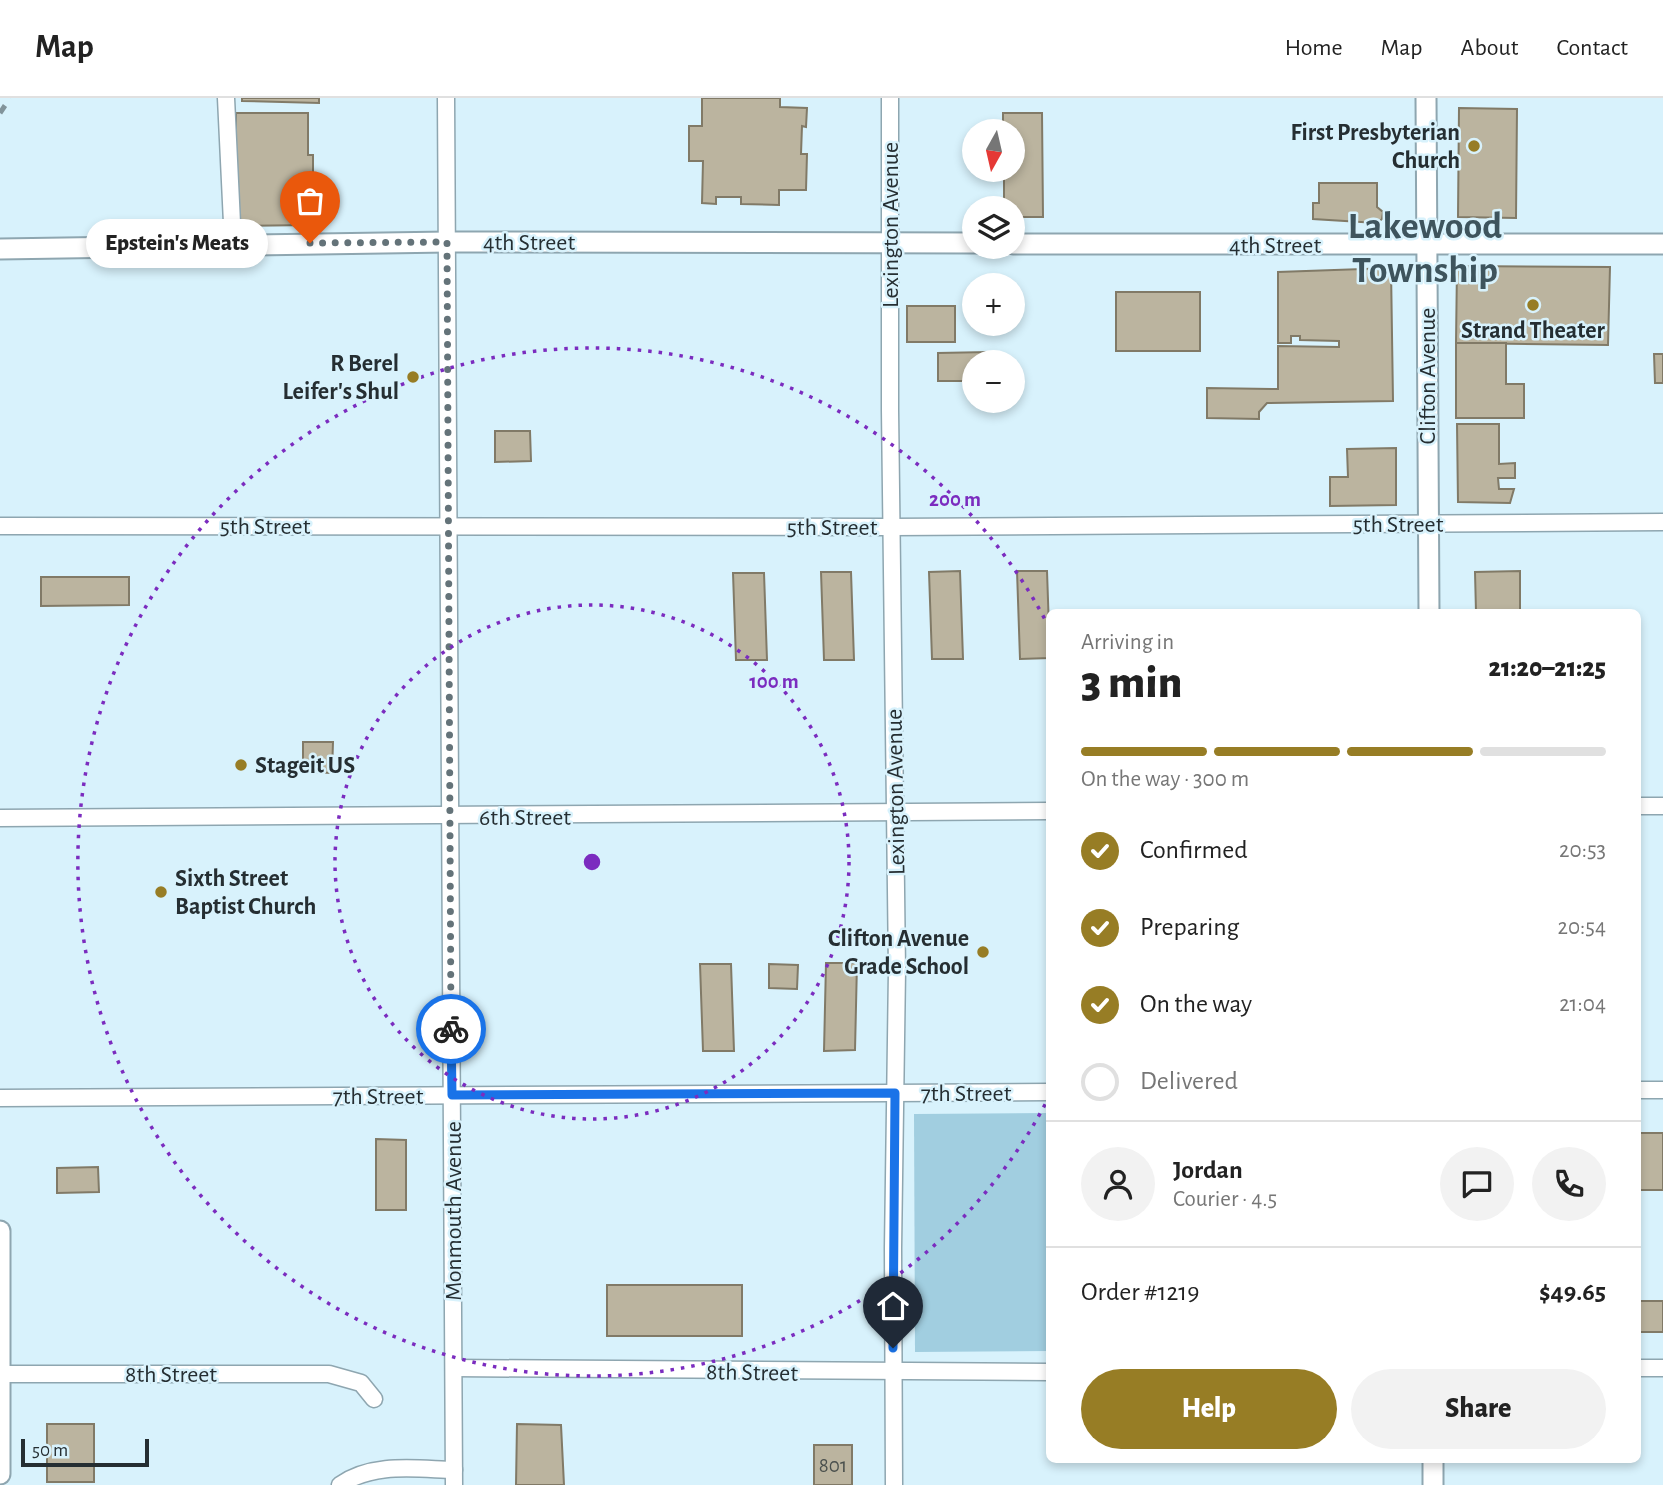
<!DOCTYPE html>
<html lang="en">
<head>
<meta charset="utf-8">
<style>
	body { margin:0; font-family:"Alegreya Sans",sans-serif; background:#f2f2f2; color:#222; height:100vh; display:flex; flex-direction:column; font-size:26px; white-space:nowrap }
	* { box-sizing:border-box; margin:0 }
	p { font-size:23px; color:#767676 }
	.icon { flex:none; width:38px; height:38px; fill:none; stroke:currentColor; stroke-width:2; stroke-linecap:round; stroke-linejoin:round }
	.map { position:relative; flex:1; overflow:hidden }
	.drawer { position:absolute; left:1046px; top:511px; width:595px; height:854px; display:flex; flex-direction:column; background:#fff; border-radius:10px; box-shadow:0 4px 10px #0003 }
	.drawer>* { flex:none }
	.needle { width:46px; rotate:188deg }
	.controls { position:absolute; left:962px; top:21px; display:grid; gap:14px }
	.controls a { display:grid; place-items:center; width:63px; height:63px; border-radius:50%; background:#fff; box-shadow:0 4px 10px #0003; font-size:35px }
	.scale { position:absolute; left:21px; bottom:18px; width:128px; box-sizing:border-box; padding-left:7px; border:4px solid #252e32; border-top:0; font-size:19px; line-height:24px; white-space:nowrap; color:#252e32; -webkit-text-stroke:5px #d8f2fc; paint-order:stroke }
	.pin { position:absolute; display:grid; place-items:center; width:60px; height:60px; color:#fff; margin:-72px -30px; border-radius:50% 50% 50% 0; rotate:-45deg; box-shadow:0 0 7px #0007 }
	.pin .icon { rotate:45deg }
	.courier { position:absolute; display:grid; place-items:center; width:70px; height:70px; margin:-35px; border:5px solid #1a73e8; border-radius:50%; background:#fff; color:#222; box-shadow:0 2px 9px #0007 }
	.bubble { position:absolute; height:49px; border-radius:24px; background:#fff; box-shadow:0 4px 10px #0003; font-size:23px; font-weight:800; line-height:49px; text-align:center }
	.summary em { font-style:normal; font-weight:800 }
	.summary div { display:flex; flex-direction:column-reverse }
	.summary { display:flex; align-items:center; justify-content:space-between; height:119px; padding:0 35px }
	h1 { font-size:46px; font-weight:800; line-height:52px }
	.bar { display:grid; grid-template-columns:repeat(4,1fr); gap:10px 7px; align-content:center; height:84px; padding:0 35px }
	.bar i { height:9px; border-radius:5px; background:#e0e0e0 }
	.bar .current { background:#977d25 }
	.bar p { grid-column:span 4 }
	.line { display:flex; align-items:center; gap:18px; padding:0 35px; border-top:2px solid #e0e0e0 }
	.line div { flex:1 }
	.round { display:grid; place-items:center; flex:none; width:74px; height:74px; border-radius:37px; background:#f2f2f2 }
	ol { padding:0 35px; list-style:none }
	li { display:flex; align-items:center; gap:21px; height:77px }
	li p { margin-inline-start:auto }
	li .icon { padding:7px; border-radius:50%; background:#977d25; color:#fff; stroke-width:4 }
	li:last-child { color:#767676 }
	li i { width:38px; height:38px; border:4px solid #e0e0e0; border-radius:50% }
	.primary-button { display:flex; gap:14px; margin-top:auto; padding:14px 35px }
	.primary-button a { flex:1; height:80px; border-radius:42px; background:#977d25; color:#fff; font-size:28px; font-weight:800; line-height:80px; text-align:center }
	.primary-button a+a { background:#f2f2f2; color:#222 }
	header { display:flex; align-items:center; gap:42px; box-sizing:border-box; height:98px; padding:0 35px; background:#fff; border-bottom:2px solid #e0e0e0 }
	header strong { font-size:33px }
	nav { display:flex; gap:38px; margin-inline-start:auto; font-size:24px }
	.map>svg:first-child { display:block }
	.park { fill:#a1cee0 }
	.building { fill:#bbb49f; stroke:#817a67; stroke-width:2 }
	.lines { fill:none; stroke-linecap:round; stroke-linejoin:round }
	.minor-casing { stroke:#8ea6b0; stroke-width:19 }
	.tertiary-casing { stroke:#8ea6b0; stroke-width:23 }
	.minor { stroke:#fff; stroke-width:16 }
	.tertiary { stroke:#fff; stroke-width:19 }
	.rail { stroke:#82949b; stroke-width:5; stroke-dasharray:9 9; stroke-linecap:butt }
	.done { stroke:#647379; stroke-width:7; stroke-dasharray:0 12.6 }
	.route { stroke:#1a73e8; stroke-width:9 }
	.ring { fill:none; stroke:#7b2cbf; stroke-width:3.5; stroke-dasharray:3.5 7 }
	.poi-dot { fill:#977d25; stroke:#d8f2fc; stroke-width:2.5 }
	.labels { text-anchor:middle; stroke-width:5; stroke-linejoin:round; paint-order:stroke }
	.number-label { font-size:21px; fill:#4a504d }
	.poi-label { font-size:24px; font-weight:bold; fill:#252e32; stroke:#d8f2fc; text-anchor:end }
	.street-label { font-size:24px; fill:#252e32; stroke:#d8f2fc }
	.town-label { font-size:38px; font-weight:bold; fill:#3e545d; stroke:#d8f2fc }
	.centre { fill:#7b2cbf; stroke:#d8f2fc; stroke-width:3.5 }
	.ring-label { font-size:21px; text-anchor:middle; font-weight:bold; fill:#7b2cbf; stroke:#d8f2fc; stroke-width:5; stroke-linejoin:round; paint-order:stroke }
</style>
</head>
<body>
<header>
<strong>Map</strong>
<nav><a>Home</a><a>Map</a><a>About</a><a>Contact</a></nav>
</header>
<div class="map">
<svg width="1663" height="1387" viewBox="0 0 1663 1387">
	<rect width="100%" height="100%" fill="#d8f2fc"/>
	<polygon class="park" points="1050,1015 1050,1253 915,1254 914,1016"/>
	<g class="building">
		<polygon points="242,0 319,0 319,5 242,3"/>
		<polygon points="702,0 780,0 780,9 807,10 806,29 802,28 801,56 807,56 806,92 779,92 779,107 741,106 741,99 716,99 716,106 702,105 703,63 689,63 689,28 702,28"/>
		<polygon points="1459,10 1517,11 1516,120 1458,119"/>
		<polygon points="236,15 308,15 308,57 313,57 313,87 309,86 309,127 236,128"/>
		<polygon points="1003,15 1042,15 1043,119 1016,119 1013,110 1004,110 1004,72 1013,72 1013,33 1003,33"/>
		<polygon points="1319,85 1377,85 1377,109 1383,114 1382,121 1377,125 1313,121 1313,105 1319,105"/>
		<polygon points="1457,168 1610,169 1608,247 1456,245"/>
		<polygon points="1391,170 1393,303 1267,305 1259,314 1259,321 1207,320 1207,290 1278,291 1278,248 1339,249 1339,243 1300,242 1300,238 1291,238 1291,245 1278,245 1278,174"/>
		<rect x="1116" y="194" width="84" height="59"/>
		<rect x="907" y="208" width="48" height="36"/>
		<polygon points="1456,245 1506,245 1506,286 1524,286 1524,320 1456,320"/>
		<polygon points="989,254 989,264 975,264 975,283 938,283 938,255"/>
		<polygon points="1654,256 1663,256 1663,285 1655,285"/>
		<polygon points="1457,326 1499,326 1499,366 1515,365 1515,380 1498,380 1499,391 1514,391 1510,405 1458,404"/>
		<polygon points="495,333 530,333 531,363 495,364"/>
		<polygon points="1396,350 1396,407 1330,408 1330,379 1348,379 1347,351"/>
		<polygon points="960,473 963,561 932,561 929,474"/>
		<polygon points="1017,473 1047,473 1050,560 1020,561"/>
		<polygon points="1520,473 1520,514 1476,514 1475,474"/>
		<polygon points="821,474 851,474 854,562 824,562"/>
		<polygon points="733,475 764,475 767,562 736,562"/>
		<polygon points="41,479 129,479 129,507 41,508"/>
		<polygon points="303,644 333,644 332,675 303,674"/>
		<polygon points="826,865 857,865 855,952 824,953"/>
		<polygon points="700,866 731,866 734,953 703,953"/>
		<polygon points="769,866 798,867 797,891 769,890"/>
		<rect x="1638" y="1035" width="25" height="57"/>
		<polygon points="376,1041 406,1042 406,1112 376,1112"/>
		<polygon points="98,1069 99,1094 57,1095 57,1070"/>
		<rect x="607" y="1187" width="135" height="51"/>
		<rect x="1638" y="1203" width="25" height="31"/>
		<rect x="47" y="1326" width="47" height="58"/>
		<polygon points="517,1326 561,1327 564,1387 516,1387"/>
		<rect x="814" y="1347" width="38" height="40"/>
	</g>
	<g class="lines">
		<defs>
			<g id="minor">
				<polyline points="226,0 233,146"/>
				<polyline points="446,0 454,1387"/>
				<polyline points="890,0 890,312 897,872 893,1150 894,1387"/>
				<polyline points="0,428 892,429 1663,424"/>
				<polyline points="1638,708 1663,708"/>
				<polyline points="0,720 1050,713"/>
				<polyline points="1638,992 1663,992"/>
				<polyline points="0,1000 1050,994"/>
				<polyline points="454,1270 1050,1274"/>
				<polyline points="1638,1270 1663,1270"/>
				<polyline points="0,1276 329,1276 361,1285 374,1301"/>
				<path d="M340,1387C373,1364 416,1371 454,1372"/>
			</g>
			<g id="tertiary">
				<polyline points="1426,0 1429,514"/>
				<polyline points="1013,146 1663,146"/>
				<polyline points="0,151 448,144 975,145"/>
				<polyline points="0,1133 0,1376"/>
				<polyline points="1433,1362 1433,1387"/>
			</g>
		</defs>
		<use href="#minor" class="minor-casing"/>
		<use href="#tertiary" class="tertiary-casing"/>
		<use href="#minor" class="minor"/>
		<use href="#tertiary" class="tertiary"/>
		<polyline class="rail" points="0,15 10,0"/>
	</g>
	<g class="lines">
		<polyline class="done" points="310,145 447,144 451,931"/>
		<polyline class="route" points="451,931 452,997 895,995 893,1250"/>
	</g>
	<g class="ring">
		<circle cx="592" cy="764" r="257"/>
		<path d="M1050 997A514 514 0 1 1 1050 531"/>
	</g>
	<g class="poi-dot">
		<circle cx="1474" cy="48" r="7"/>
		<circle cx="1533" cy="207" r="7"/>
		<circle cx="413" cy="279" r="7"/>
		<circle cx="241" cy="667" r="7"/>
		<circle cx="161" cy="794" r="7"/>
		<circle cx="983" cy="854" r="7"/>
	</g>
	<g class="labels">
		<g class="number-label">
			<text x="833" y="1374">801</text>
		</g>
		<g class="poi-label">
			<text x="1460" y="42">First Presbyterian<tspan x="1460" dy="28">Church</tspan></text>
			<text x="1533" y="240" text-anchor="middle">Strand Theater</text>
			<text x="399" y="273">R Berel<tspan x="399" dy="28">Leifer's Shul</tspan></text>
			<text x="255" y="675" text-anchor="start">Stageit US</text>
			<text x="175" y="788" text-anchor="start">Sixth Street<tspan x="175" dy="28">Baptist Church</tspan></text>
			<text x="969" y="848">Clifton Avenue<tspan x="969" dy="28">Grade School</tspan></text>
		</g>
		<g class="street-label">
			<text transform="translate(890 127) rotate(-90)" y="8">Lexington Avenue</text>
			<text x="529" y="152">4th Street</text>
			<text x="1275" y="155">4th Street</text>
			<text transform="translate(1427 278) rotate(-90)" y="8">Clifton Avenue</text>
			<text x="1398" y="434">5th Street</text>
			<text x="265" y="436">5th Street</text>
			<text x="832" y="437">5th Street</text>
			<text transform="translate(895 694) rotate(-91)" y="8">Lexington Avenue</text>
			<text x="525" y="727">6th Street</text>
			<text x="966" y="1003">7th Street</text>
			<text x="378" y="1006">7th Street</text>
			<text transform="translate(453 1113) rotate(-90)" y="8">Monmouth Avenue</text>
			<text transform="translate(752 1274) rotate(1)" y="8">8th Street</text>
			<text x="171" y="1284">8th Street</text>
		</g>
		<g class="town-label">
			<text x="1425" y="140">Lakewood<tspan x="1425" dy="44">Township</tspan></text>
		</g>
	</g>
	<circle cx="592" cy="764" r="10" class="centre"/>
	<g class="ring-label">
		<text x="955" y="408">200 m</text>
		<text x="774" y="590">100 m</text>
	</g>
</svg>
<div class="controls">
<a><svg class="needle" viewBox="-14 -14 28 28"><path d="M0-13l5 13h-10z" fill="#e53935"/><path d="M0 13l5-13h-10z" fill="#767676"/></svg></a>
<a><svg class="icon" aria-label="layers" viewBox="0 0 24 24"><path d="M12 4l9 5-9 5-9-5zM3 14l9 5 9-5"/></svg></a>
<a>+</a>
<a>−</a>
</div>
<div class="scale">50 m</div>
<div class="pin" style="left:310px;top:145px;background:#ea580c"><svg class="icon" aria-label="bag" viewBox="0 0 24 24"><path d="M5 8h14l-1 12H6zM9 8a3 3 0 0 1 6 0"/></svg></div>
<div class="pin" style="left:893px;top:1250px;background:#1f2937"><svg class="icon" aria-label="home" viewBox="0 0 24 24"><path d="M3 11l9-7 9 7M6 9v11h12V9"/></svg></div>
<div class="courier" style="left:451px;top:931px"><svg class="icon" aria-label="bike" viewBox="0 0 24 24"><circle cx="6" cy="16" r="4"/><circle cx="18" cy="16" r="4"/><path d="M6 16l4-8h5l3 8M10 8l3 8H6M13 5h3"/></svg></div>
<div class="bubble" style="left:86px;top:121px;width:182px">Epstein's Meats</div>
<section class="drawer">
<div class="summary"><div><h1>3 min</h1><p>Arriving in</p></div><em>21:20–21:25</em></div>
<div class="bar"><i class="current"></i><i class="current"></i><i class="current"></i><i></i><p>On the way · 300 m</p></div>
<ol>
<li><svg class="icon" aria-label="check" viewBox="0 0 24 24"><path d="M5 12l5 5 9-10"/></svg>Confirmed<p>20:53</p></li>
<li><svg class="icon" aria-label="check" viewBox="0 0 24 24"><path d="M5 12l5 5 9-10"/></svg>Preparing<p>20:54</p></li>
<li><svg class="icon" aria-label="check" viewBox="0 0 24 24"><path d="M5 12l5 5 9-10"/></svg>On the way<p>21:04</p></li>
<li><i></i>Delivered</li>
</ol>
<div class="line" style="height:126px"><a class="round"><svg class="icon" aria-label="person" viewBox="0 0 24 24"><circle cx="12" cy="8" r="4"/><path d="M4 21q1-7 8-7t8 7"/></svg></a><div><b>Jordan</b><p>Courier · 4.5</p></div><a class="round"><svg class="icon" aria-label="chat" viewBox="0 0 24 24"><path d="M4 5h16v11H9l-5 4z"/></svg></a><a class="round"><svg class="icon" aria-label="phone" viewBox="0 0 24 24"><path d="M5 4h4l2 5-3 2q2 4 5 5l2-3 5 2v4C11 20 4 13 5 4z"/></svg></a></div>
<div class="line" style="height:91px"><div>Order #1219</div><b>$49.65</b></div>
<div class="primary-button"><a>Help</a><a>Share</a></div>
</section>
</div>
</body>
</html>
